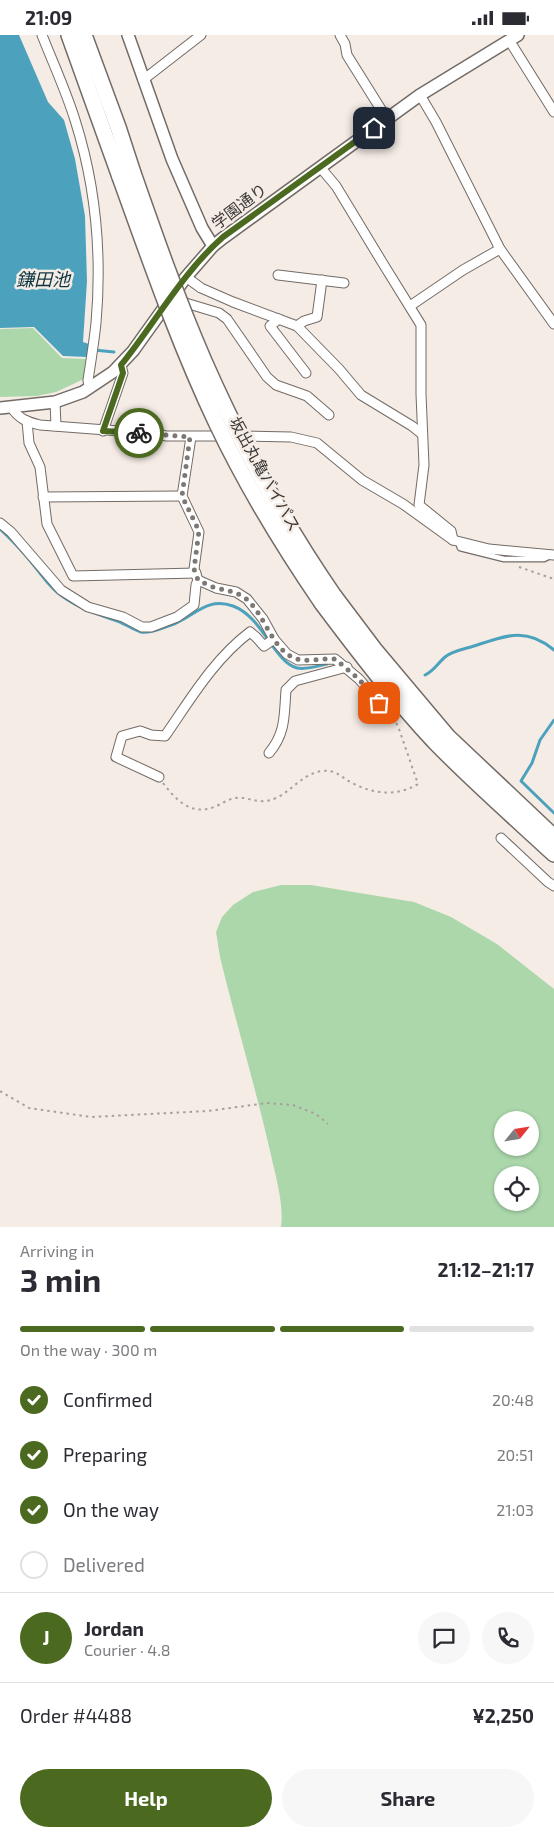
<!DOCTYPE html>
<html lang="en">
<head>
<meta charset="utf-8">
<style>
	body { margin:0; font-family:"Exo 2","Noto Sans JP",sans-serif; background:#f7f7f7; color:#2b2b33; height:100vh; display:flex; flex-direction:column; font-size:19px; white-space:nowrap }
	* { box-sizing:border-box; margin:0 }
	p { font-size:16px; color:#7c7c81 }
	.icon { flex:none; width:28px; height:28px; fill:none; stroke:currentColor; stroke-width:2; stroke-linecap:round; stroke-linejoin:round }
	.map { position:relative; height:1192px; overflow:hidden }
	.panel { display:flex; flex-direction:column; background:#fff; flex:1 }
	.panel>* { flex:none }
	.needle { width:32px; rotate:60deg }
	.buttons { position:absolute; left:494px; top:1076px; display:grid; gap:10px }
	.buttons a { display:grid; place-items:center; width:45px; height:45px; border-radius:50%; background:#fff; box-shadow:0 1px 4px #0004; font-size:25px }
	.pin { position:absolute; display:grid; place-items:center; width:42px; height:42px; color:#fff; margin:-21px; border-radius:10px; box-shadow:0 2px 8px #0006 }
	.courier { position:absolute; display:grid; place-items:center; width:50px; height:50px; margin:-25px; border:4px solid #4b6a1f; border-radius:50%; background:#fff; color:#222; box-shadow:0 1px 6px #0007 }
	.head em { font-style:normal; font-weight:700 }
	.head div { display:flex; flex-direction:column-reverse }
	.head { display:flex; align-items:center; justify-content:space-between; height:85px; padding:0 20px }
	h1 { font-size:32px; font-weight:700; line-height:38px }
	.bar { display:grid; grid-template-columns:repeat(4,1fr); gap:8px 5px; align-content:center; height:60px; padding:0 20px }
	.bar i { height:6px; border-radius:4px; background:#e1e1e2 }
	.bar .selected { background:#4b6a1f }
	.bar p { grid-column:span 4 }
	.line { display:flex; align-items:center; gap:12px; padding:0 20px; border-top:1px solid #e1e1e2 }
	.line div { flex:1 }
	.round { display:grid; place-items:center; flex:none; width:52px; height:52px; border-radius:26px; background:#f7f7f7 }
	ol { padding:0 20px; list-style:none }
	li { display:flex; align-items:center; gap:15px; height:55px }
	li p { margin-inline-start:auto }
	li .icon { padding:5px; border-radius:50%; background:#4b6a1f; color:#fff; stroke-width:4 }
	li:last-child { color:#7c7c81 }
	li i { width:28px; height:28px; border:2px solid #e1e1e2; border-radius:50% }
	.action { display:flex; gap:10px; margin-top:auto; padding:10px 20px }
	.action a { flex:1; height:58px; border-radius:30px; background:#4b6a1f; color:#fff; font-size:20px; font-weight:700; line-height:58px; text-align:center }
	.action a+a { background:#f7f7f7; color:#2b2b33 }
	.status { display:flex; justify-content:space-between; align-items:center; height:35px; padding:0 25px; background:#fff; direction:ltr }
	.status svg { height:14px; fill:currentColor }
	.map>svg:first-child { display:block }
	.green { fill:#abd7ab; fill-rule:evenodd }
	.water { fill:#4ca2bc }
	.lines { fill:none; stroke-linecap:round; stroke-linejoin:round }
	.stream { stroke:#4ca2bc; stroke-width:3 }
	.service-casing { stroke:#736b66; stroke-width:7 }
	.minor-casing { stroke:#736b66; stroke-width:11 }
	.tertiary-casing { stroke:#736b66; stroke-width:14 }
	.trunk-casing { stroke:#736b66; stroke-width:18 }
	.path { stroke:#a6a09b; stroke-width:2; stroke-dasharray:2.5 4; stroke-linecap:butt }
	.service { stroke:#fff; stroke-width:4.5 }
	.minor { stroke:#fff; stroke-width:9 }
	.tertiary { stroke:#fff; stroke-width:11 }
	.trunk { stroke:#fff; stroke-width:15 }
	.trunk-bridge-casing { stroke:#736b66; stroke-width:18; stroke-linecap:butt }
	.trunk-bridge { stroke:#fff; stroke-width:15 }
	.done { stroke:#7d7874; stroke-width:5; stroke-dasharray:0 9 }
	.route { stroke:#4b6a1f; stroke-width:6 }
	.labels { text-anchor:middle; stroke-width:5; stroke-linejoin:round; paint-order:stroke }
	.street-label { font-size:16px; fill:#3c3936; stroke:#f5ece6 }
	.water-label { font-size:18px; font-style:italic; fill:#0b3440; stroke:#f5ece6 }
</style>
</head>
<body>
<div class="status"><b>21:09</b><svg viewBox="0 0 49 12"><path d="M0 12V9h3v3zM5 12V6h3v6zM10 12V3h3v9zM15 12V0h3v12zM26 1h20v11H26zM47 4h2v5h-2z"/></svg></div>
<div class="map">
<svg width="554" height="1192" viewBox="0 0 554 1192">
	<rect width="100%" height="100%" fill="#f5ece6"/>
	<g class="green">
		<polygon points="33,293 62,323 87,324 84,344 56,357 37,361 0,362 0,294"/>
		<path d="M281,850H311L414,867L451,882L497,909L554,954V1192H281C284,1169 276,1143 271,1120C256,1054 236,988 220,922L216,897L222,882L233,870L253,857ZM502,1085H530V1112H502ZM502,1140H530V1168H502Z"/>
	</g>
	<polygon class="water" points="0,0 19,0 48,67 64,85 75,124 85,181 87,246 83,307 89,309 87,322 63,321 34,292 0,293"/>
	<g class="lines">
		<g class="stream">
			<polyline points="94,315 114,317"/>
			<path d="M0,494C13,506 25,519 36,533C44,543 51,554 62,561C80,574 99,580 120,587C127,590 134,595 141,597C151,599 164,592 174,589C196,580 207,562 233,571C263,582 274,627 297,633C307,635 318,631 327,629"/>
			<path d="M425,640C434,636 437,629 445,622C452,616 465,614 474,611C505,601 526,591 554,615"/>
			<polyline points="554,685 540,705 532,728 521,746 554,778"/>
		</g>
		<defs>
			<polyline id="service" points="458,507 460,513 504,524 544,524 550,521"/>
			<g id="minor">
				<path d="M42,0C53,28 66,56 75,85C96,151 102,219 96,288C94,307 91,326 88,345L89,353"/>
				<polyline points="340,0 345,9 347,20 387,84"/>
				<polyline points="509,5 554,77"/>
				<polyline points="143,45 201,0"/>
				<polyline points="420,60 436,87 500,214 554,289"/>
				<polyline points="320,132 336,151 382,227 421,290 421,359 424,430 419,470 451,496 453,505"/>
				<polyline points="278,240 344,248"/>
				<polyline points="186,242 201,253 233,267 297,291 339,334 361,360 412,391 422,399"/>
				<polyline points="179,266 219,278 227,284 267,342 276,350 307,361 329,380"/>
				<polyline points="410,271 463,235 500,214"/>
				<polyline points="279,284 270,291 306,338"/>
				<polyline points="297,291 304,286 317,282 322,245"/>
				<polyline points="55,367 56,391"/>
				<path d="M11,372C19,384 27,387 40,390L159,399L166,401H225"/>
				<polyline points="27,386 29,408 40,432 47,489 73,541 196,538"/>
				<polyline points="103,396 123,338 121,330"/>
				<polyline points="238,401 291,402 317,408 362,445 403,469 453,505 489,514 554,520"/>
				<polyline points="43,462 182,461"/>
				<polyline points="0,488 11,497 61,555 88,572 123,582 142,592 151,592 177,582 194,570 196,550 198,545 194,534 199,497 182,461 191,402"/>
				<polyline points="274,604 287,619 298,625 335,624 359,644 384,673 396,664"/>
				<path d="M269,718C286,698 284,680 286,655L295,646L347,632"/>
				<path d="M159,742L116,722L122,701L140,696L151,700L165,701C190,665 214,624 250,597L256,602L264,611L274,604L263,584L247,564L236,557L216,553L198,545"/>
				<polyline points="501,803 548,847 554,851"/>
			</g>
			<g id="tertiary">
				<polyline points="128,0 172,124 202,193 213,211"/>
				<polyline points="0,373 55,367 83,357 113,337 133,316 186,242 213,211 223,203 420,60 518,0"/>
			</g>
			<g id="trunk">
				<polyline points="69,0 120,142"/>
				<polyline points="84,0 118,92 133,138"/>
				<polyline points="334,561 374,614 448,702 554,802"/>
				<path d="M322,568C358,616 394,663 435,707C473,746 514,782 554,819"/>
			</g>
		</defs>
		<use href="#service" class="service-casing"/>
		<use href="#minor" class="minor-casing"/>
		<use href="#tertiary" class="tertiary-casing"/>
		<use href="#trunk" class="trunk-casing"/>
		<g class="path">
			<polyline points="519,532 554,544"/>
			<path d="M163,748C176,765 191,781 214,772C220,770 228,764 235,763C250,761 258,771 276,763C293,755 302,739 322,736C335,734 341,742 352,748C374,759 396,762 418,749L399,694L392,679"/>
			<polyline points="0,1056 29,1073 91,1082 208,1076 267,1068 293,1070 316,1079 328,1089"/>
		</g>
		<use href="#service" class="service"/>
		<use href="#minor" class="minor"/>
		<use href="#tertiary" class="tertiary"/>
		<use href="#trunk" class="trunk"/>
		<defs>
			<g id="trunk-bridge">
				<path d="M133,138C155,201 177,264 204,326C240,408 283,487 334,561"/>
				<path d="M120,142C150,225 179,309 217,389C247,452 283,511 322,568"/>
			</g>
		</defs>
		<use href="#trunk-bridge" class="trunk-bridge-casing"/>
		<use href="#trunk-bridge" class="trunk-bridge"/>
	</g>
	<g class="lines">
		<path class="done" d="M139,398L190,402L182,461L199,496L194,534L198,545C204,548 210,551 216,553C227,556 235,556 245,563C265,578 272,617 297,624C304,627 326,623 335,624L359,644L379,668"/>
		<path class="route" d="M139,398L103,396L123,338L121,330C155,288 182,238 223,202L374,93"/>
	</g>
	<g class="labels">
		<g class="street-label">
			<text transform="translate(239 171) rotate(-37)" y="6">学園通り</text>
			<text transform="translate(265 439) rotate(61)" y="6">坂出丸亀バイパス</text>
		</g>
		<g class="water-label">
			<text x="43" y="251">鎌田池</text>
		</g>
	</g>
</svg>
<div class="buttons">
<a><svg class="needle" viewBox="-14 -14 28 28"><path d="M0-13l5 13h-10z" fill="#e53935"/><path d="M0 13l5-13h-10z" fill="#7c7c81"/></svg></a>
<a><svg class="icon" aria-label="locate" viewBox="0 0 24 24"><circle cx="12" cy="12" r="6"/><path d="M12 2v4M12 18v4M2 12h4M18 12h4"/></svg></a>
</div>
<div class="pin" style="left:379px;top:668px;background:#ea580c"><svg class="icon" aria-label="bag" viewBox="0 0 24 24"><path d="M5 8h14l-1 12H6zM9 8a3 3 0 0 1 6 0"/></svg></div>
<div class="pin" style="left:374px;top:93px;background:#1f2937"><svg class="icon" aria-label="home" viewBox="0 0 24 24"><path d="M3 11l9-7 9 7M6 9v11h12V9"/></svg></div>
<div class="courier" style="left:139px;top:398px"><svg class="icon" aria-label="bike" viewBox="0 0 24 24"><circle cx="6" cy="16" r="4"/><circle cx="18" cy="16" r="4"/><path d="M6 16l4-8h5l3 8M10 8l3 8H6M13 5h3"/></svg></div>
</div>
<section class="panel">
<div class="head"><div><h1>3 min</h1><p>Arriving in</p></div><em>21:12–21:17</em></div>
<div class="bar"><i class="selected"></i><i class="selected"></i><i class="selected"></i><i></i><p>On the way · 300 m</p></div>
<ol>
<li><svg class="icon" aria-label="check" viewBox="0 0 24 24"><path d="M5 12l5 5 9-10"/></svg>Confirmed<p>20:48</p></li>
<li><svg class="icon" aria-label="check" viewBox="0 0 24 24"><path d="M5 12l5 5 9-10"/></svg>Preparing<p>20:51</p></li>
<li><svg class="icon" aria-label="check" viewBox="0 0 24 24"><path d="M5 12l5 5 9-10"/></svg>On the way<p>21:03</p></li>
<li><i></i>Delivered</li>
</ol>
<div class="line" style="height:90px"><b class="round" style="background:#4b6a1f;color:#fff">J</b><div><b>Jordan</b><p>Courier · 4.8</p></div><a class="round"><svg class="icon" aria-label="chat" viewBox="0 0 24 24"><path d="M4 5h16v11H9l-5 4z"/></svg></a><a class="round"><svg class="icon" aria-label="phone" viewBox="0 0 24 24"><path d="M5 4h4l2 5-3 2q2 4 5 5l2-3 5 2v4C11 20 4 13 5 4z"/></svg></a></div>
<div class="line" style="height:65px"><div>Order #4488</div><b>¥2,250</b></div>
<div class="action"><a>Help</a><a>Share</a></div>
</section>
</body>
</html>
